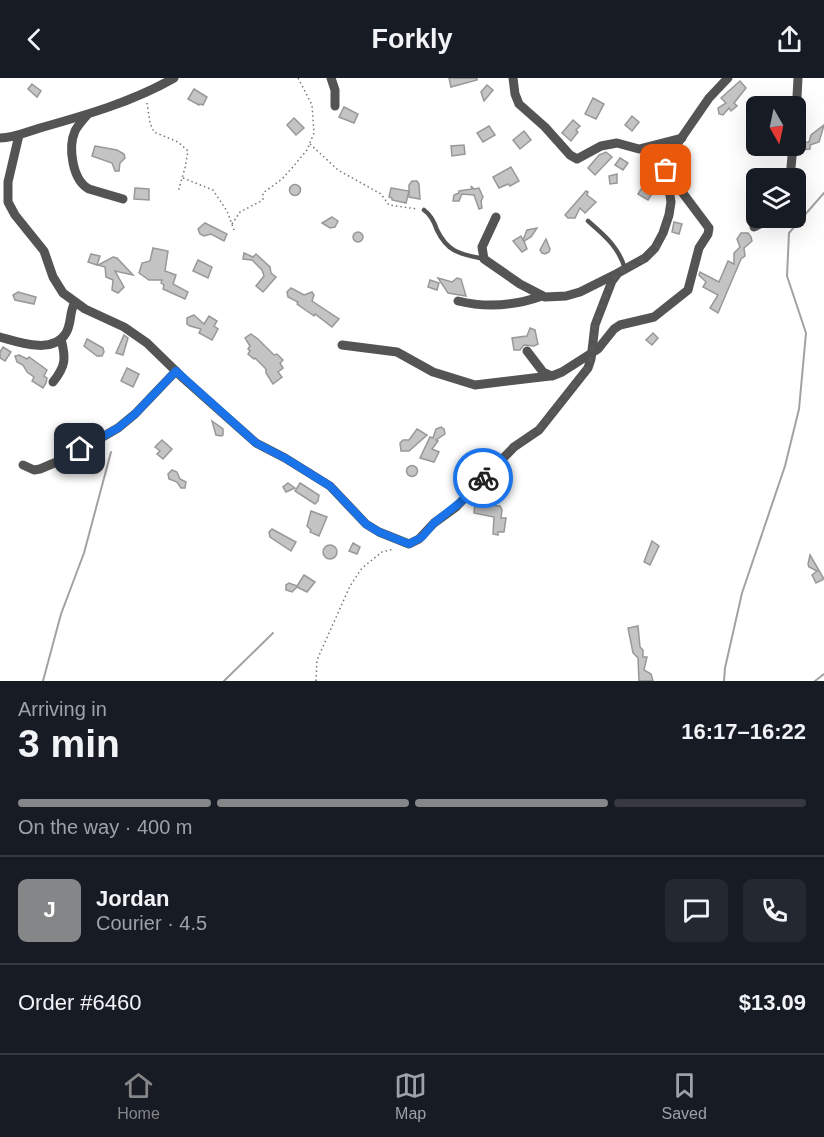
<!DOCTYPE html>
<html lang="en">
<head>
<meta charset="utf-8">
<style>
	body { margin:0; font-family:Arial,sans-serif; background:#242831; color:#f1f3f6; height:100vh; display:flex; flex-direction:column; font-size:22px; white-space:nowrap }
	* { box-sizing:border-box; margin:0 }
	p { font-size:20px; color:#9ea1a6 }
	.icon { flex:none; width:33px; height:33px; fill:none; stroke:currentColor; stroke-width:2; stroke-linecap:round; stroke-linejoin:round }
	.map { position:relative; height:603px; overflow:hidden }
	.panel { display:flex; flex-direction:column; background:#171b24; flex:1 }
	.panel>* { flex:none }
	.needle { width:39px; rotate:171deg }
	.tools { position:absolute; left:746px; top:18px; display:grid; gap:12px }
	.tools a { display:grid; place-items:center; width:60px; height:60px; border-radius:9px; background:#171b24; box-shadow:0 6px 24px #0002; font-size:30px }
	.pin { position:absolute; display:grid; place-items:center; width:51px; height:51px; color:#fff; margin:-26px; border-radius:12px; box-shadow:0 3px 9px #0006 }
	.courier { position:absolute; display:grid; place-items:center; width:60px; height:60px; margin:-30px; border:4px solid #1a73e8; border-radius:50%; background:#fff; color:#222; box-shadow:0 2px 8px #0007 }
	.overview em { font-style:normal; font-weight:800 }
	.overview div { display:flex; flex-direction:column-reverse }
	.overview { display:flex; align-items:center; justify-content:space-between; height:102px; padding:0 18px }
	h1 { font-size:39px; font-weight:800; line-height:45px }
	.bar { display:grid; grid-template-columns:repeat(4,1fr); gap:9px 6px; align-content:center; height:72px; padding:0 18px }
	.bar i { height:8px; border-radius:4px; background:#363941 }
	.bar .on { background:#858687 }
	.bar p { grid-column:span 4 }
	.line { display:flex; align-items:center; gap:15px; padding:0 18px; border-top:2px solid #363941 }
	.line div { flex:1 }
	.round { display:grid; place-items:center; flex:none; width:63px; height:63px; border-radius:9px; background:#242831 }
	header { display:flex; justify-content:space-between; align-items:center; height:78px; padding:0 18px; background:#171b24; font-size:27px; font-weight:800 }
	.tabs { display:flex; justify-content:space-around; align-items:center; height:84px; border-top:2px solid #363941; background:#171b24; font-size:16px; color:#9ea1a6 }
	.tabs a { display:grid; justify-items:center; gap:3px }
	.tabs .on { color:#858687 }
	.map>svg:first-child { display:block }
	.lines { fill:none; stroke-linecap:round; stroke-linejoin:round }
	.stream { stroke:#a2a2a2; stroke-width:2 }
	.building { fill:#c4c4c4; stroke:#989898; stroke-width:1.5 }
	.path { stroke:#767676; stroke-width:1.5; stroke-dasharray:1.5 3; stroke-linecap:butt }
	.service { stroke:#545454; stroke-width:4.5 }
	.minor { stroke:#545454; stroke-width:9 }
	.done { stroke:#595959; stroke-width:6; stroke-dasharray:0 10.8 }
	.route { stroke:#1a73e8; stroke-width:8 }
</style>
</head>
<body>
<header><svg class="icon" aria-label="back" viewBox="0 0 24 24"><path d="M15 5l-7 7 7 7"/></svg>Forkly<svg class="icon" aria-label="share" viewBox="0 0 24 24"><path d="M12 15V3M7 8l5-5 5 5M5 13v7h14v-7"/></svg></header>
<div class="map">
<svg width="824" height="603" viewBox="0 0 824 603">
	<rect width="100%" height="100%" fill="#fff"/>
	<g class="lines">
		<g class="stream">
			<polyline points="43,603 61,536 84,475 111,374"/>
			<polyline points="224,603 273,555"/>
			<polyline points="724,603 725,590 742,515 785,388 799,331 806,255 787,198 789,155 824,115"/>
			<polyline points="815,603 824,596"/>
		</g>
	</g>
	<g class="building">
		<polygon points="449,0 477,0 477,2 451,9"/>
		<polygon points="740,3 746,10 734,25 737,28 731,33 729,30 723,37 719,36 718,30 726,25 721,20"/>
		<polygon points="32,6 41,13 37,19 28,11"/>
		<polygon points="487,7 493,12 484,23 481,14"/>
		<polygon points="194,11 207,19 203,27 200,26 199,27 188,21"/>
		<polygon points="593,20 604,26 596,41 585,36"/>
		<polygon points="344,29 358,36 354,45 339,39"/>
		<polygon points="632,38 639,44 632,53 625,47"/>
		<polygon points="294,40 304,50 296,57 287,47"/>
		<polygon points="573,42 580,48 576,52 578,54 571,63 562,55"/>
		<polygon points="824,47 819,64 810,67 810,71 799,72 799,65 809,64 811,57"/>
		<polygon points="489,48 495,57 483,64 477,55"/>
		<polygon points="524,53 531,62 520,71 513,62"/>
		<polygon points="464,67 465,76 452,78 451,68"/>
		<polygon points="95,68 117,72 124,76 125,80 120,85 119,93 115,93 112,85 92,78"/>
		<polygon points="606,74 612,79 595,97 588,90 599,77"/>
		<polygon points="620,80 628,85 623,92 615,87"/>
		<polygon points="511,89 519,103 510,108 508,106 499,110 493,99"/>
		<polygon points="617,96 617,105 610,106 609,98"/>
		<polygon points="412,103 417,103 419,106 420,121 409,119 409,107"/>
		<circle cx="295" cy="112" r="5.5"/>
		<polygon points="471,108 474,111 479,110 483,119 481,123 482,130 479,131 474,117 462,116 459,123 453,123 454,117 459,115 459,113 472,111"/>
		<polygon points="643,108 653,114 648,122 638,116"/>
		<polygon points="135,110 149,111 149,122 134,121"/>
		<polygon points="391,110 409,113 406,125 392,122 392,120 389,119"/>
		<polygon points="586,113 588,114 587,117 596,124 585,135 580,130 575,140 568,140 565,137"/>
		<polygon points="332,139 338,143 335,149 330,150 322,145"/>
		<polygon points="674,144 682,146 679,156 672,154"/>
		<polygon points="205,145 227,156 224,163 211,156 204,158 200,156 198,151"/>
		<polygon points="537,150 531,159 524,163 527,171 522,174 513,163 521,158 523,162 527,152"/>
		<circle cx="358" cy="159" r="5"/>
		<polygon points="741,155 748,155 751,159 752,163 744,170 745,178 741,181 718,235 710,230 718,217 703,209 706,204 699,197 700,194 719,204 728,183 734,186 734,175 740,169 737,161"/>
		<polygon points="546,161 550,171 549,174 545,176 542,175 540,172"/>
		<polygon points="153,170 168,173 165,193 176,197 173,206 188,214 185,221 163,211 164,207 161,205 162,202 149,202 139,195 142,185 150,183"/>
		<polygon points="244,175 253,179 256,176 270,189 271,195 276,199 263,214 256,208 264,198 262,192 252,182 243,181"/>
		<polygon points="91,176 100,178 97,187 88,184"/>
		<polygon points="113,179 117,180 133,197 115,193 124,209 118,215 112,212 113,202 106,199 105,189 98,187"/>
		<polygon points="198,182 212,189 208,200 193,193"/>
		<polygon points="438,200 452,204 457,200 461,201 466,218 448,215"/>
		<polygon points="430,202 439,205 437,212 428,209"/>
		<polygon points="291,210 304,217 312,214 314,217 312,223 339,241 332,249 315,236 314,238 297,226 298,224 288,219 287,214"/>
		<polygon points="18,214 36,219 34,226 15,222 13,217"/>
		<polygon points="194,237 204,246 209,238 217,243 214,248 218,251 212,262 199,255 201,251 190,248 187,246 187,240"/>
		<polygon points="530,250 535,252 538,266 534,268 524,267 520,272 514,272 512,260 527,258"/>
		<polygon points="653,255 658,260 652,267 646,262"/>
		<polygon points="251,256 258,261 274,277 277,276 283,282 280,285 283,290 278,294 282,299 273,306 266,295 266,291 255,280 254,281 248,276 250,273 248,271 250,268 245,260"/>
		<polygon points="124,257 128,260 123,277 116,275"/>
		<polygon points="87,261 103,270 104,274 102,278 97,278 84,268"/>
		<polygon points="3,269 11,274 5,283 0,280 0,274"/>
		<polygon points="19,277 27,281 29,279 47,292 44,298 47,300 46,305 43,310 32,303 34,299 27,294 23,287 17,284 15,278"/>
		<polygon points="127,290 139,296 133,309 121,303"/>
		<polygon points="212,343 223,351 223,357 221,358 216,357"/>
		<polygon points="441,349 444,351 445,356 436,362 438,363 432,371 439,374 434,384 420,380 430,359 433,360 436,351"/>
		<polygon points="417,351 427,357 409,373 401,373 400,365 403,362 409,362"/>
		<polygon points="162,362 172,371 163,381 157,376 160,373 155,369"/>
		<circle cx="412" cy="393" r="5.5"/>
		<polygon points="172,392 177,394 180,401 186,404 185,410 181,410 177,404 169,401 168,396"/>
		<polygon points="288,405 295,410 286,414 283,409"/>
		<polygon points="300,405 319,417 318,423 315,426 295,413"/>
		<polygon points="487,414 492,414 494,418 489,427 500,428 502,432 501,440 506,440 504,454 498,454 498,457 493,456 494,439 474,435 475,425 489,427 485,418"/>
		<polygon points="311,433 327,439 319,458 310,454 311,452 307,448"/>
		<polygon points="272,451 296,464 291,473 270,459 269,454"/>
		<polygon points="652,463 659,468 650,487 644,484"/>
		<polygon points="353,465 360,469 357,476 349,473"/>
		<circle cx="330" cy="474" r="7"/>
		<polygon points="810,477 824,501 816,505 812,497 817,493 809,489 808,486"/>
		<polygon points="304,497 315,504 307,514 297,509 292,514 286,512 286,507 289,505 297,508"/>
		<polygon points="638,548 640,569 643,572 643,579 647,579 644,592 651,596 653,603 639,603 638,580 633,575 628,550"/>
	</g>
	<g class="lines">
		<g class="path">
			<polyline points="147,25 150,45 154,54 178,64 188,73 185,90 178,114"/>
			<polyline points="310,66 338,92 381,116 389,127 417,131"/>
			<polyline points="183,100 213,112 227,133 234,152"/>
			<polyline points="232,146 240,134 263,122 263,115 282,101 292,90 307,72 314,55 312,27 298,0"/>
			<polyline points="316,603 317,582 350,508 362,490 382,474 394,471"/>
		</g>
		<g class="service">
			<path d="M424,132C431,137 434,143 437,152C448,175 461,176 484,181"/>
			<path d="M588,143C604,157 619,169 625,191"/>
		</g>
		<g class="minor">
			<polyline points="331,0 335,12 335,28"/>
			<polyline points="513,0 515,16 519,26 545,49 570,77 577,81 601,68 617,65 639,71 682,60"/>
			<path d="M87,37C83,42 78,47 75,53C68,69 72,102 89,111L123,121"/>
			<polyline points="795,56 798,0"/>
			<polyline points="19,57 8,104 8,124 15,137 44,173 53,199 63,215 85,231 124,249 147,265 184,301 256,365 285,380 330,408 366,446 379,454 409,466 419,461 434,445 456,429 514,369 539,352 588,290 591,281 595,247 612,203 618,195 645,180 655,170 663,155 669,137 671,124 666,92 669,78 709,20 728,0"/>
			<path d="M0,60C14,60 27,54 40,50C86,37 132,24 174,0"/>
			<polyline points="790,100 793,68"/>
			<polyline points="496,139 482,169 484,181 520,206 545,219 566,218 580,214 616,196"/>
			<polyline points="754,149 772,140"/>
			<path d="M458,223C487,230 514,228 542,218"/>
			<path d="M0,259C18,264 53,277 66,255C72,245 69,234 75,224"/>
			<polyline points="342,267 397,274 433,294 475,307 550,298"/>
			<polyline points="527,273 543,294 552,298 562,294 598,271 614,251 620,247 654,239 688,212 699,170 708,156 709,150 667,94"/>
			<path d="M53,304C66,288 66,280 61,261"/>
			<polyline points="23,387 34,392 40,391 66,380 118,350 135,336 176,293"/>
		</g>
	</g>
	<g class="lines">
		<path class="done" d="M483,400L514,369L539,352L588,290C593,276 592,262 595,249C598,234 605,219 611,205C618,191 632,190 644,181C670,162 676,121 666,92"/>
		<polyline class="route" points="80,371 118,350 135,336 176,293 256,365 285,380 330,408 366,446 379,454 409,466 422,459 434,445 463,422 483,400"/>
	</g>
</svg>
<div class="tools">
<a><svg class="needle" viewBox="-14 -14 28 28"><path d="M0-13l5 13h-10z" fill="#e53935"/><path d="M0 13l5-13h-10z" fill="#9ea1a6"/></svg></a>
<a><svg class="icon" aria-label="layers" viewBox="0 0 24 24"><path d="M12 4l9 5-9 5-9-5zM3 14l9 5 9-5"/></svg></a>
</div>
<div class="pin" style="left:666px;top:92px;background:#ea580c"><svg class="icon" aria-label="bag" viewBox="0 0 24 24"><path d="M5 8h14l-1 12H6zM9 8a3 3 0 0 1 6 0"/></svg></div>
<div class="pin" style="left:80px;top:371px;background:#1f2937"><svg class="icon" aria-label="home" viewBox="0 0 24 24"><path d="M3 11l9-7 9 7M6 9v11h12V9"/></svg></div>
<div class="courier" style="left:483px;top:400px"><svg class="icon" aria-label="bike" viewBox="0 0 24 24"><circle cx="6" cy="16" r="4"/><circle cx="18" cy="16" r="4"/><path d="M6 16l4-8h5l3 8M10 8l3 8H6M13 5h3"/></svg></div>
</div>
<section class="panel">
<div class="overview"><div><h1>3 min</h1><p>Arriving in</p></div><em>16:17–16:22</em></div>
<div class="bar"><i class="on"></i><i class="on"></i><i class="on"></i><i></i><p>On the way · 400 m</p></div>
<div class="line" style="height:108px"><b class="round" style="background:#858687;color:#fff">J</b><div><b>Jordan</b><p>Courier · 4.5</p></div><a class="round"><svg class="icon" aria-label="chat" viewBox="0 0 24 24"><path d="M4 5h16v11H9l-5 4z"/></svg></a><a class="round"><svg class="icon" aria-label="phone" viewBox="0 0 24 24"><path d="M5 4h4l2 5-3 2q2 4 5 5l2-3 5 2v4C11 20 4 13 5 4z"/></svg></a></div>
<div class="line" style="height:78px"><div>Order #6460</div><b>$13.09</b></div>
</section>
<nav class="tabs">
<a class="on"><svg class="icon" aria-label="home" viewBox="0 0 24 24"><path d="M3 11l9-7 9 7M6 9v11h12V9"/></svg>Home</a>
<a><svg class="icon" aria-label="map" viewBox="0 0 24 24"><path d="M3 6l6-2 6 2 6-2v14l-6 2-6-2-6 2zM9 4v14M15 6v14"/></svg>Map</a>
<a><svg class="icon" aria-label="saved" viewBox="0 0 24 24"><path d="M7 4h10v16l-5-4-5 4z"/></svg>Saved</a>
</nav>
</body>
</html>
